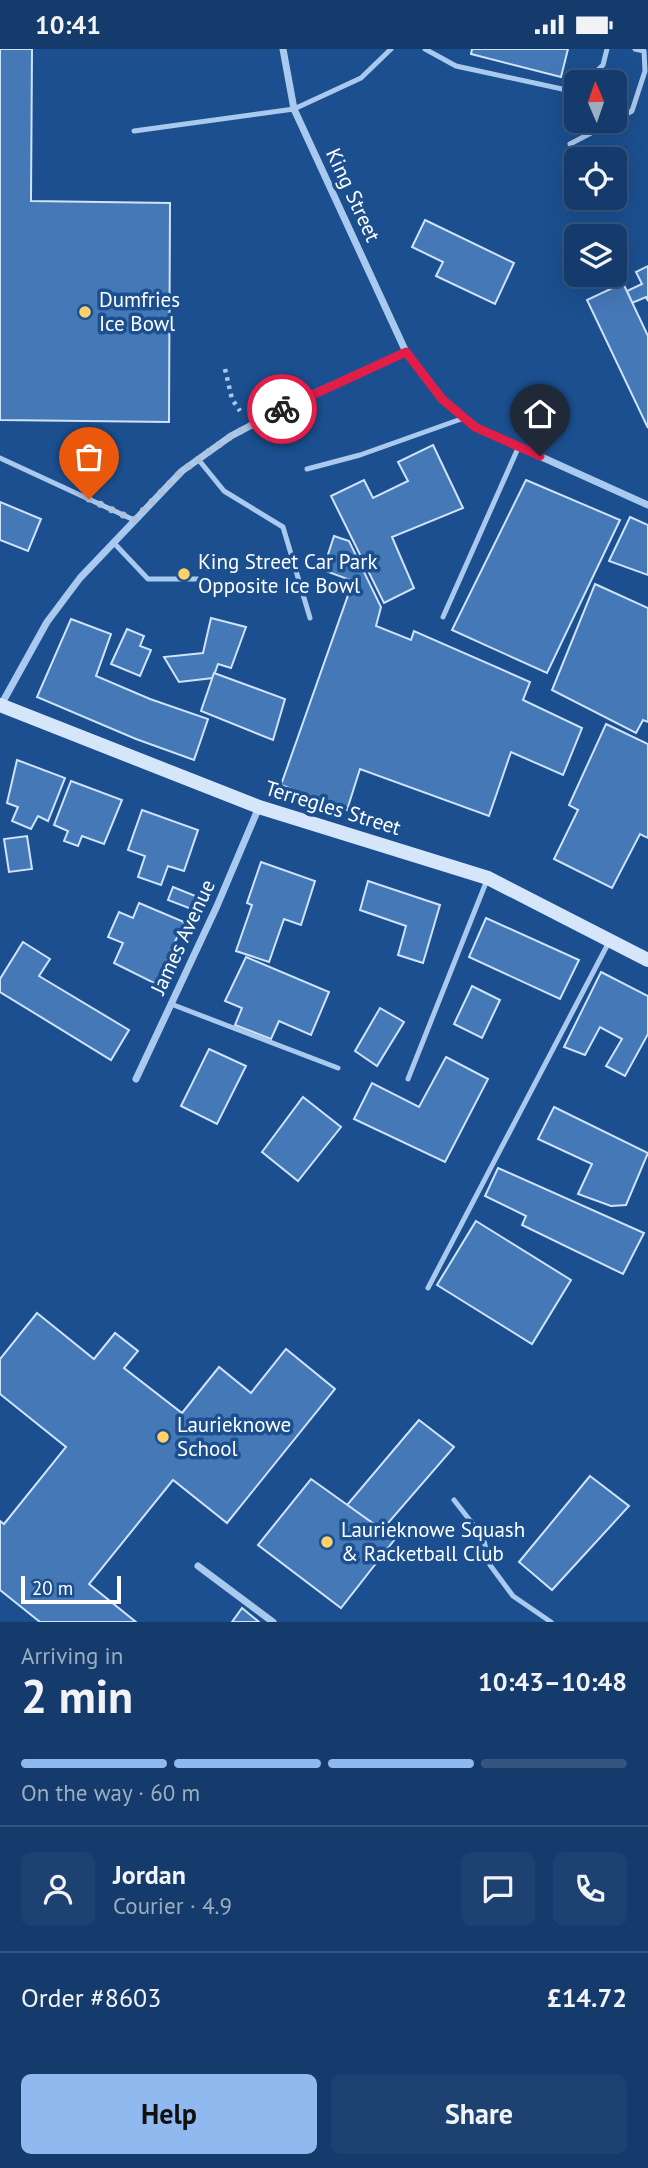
<!DOCTYPE html>
<html lang="en">
<head>
<meta charset="utf-8">
<style>
	body { margin:0; font-family:"PT Sans",sans-serif; background:#1d4271; color:#f1f3f6; height:100vh; display:flex; flex-direction:column; font-size:26px; white-space:nowrap }
	* { box-sizing:border-box; margin:0 }
	p { font-size:23px; color:#9dadc1 }
	.icon { flex:none; width:38px; height:38px; fill:none; stroke:currentColor; stroke-width:2; stroke-linecap:round; stroke-linejoin:round }
	.map { position:relative; height:1573px; overflow:hidden }
	.details { display:flex; flex-direction:column; background:#143b6b; flex:1 }
	.details>* { flex:none }
	.needle { width:46px; rotate:358deg }
	.buttons { position:absolute; left:564px; top:21px; display:grid; gap:14px }
	.buttons a { display:grid; place-items:center; width:63px; height:63px; border-radius:10px; background:#143b6b; box-shadow:0 7px 28px #0002,0 0 0 2px #33557e; font-size:35px }
	.scale { position:absolute; left:21px; bottom:18px; width:100px; box-sizing:border-box; padding-left:7px; border:4px solid #fff; border-top:0; font-size:19px; line-height:24px; white-space:nowrap; color:#fff; -webkit-text-stroke:5px #1b4f8f; paint-order:stroke }
	.pin { position:absolute; display:grid; place-items:center; width:60px; height:60px; color:#fff; margin:-72px -30px; border-radius:50% 50% 50% 0; rotate:-45deg; box-shadow:0 0 7px #0007 }
	.pin .icon { rotate:45deg }
	.courier { position:absolute; display:grid; place-items:center; width:70px; height:70px; margin:-35px; border:5px solid #e11d48; border-radius:50%; background:#fff; color:#222; box-shadow:0 2px 9px #0007 }
	.overview em { font-style:normal; font-weight:700 }
	.overview div { display:flex; flex-direction:column-reverse }
	.overview { display:flex; align-items:center; justify-content:space-between; height:119px; padding:0 21px }
	h1 { font-size:46px; font-weight:700; line-height:52px }
	.bar { display:grid; grid-template-columns:repeat(4,1fr); gap:10px 7px; align-content:center; height:84px; padding:0 21px }
	.bar i { height:9px; border-radius:5px; background:#33557e }
	.bar .on { background:#90b9f0 }
	.bar p { grid-column:span 4 }
	.line { display:flex; align-items:center; gap:18px; padding:0 21px; border-top:2px solid #33557e }
	.line div { flex:1 }
	.round { display:grid; place-items:center; flex:none; width:74px; height:74px; border-radius:10px; background:#1d4271 }
	.button { display:flex; gap:14px; margin-top:auto; padding:14px 21px }
	.button a { flex:1; height:80px; border-radius:10px; background:#90b9f0; color:#111; font-size:28px; font-weight:700; line-height:80px; text-align:center }
	.button a+a { background:#1d4271; color:#f1f3f6 }
	.status { display:flex; justify-content:space-between; align-items:center; height:49px; padding:0 35px; background:#143b6b; direction:ltr }
	.status svg { height:19px; fill:currentColor }
	.map>svg:first-child { display:block }
	.building { fill:#4478b7; stroke:#cfe3fa; stroke-width:2 }
	.lines { fill:none; stroke-linecap:round; stroke-linejoin:round }
	.path { stroke:#a9c9ee; stroke-width:4.5; stroke-dasharray:3.5 5; stroke-linecap:butt }
	.lane { stroke:#a9c9ee; stroke-width:5 }
	.street { stroke:#a9c9ee; stroke-width:7 }
	.secondary { stroke:#d6e6fa; stroke-width:14 }
	.done { stroke:#afc1d8; stroke-width:7; stroke-dasharray:0 12.6 }
	.route { stroke:#e11d48; stroke-width:9 }
	.poi-dot { fill:#ffd166; stroke:#1b4f8f; stroke-width:2.5 }
	.labels { text-anchor:middle; stroke-width:7; stroke-linejoin:round; paint-order:stroke }
	.street-label { font-size:21px; fill:#fff; stroke:#1b4f8f }
	.poi-label { font-size:21px; fill:#fff; stroke:#1b4f8f; text-anchor:start }
</style>
</head>
<body>
<div class="status"><b>10:41</b><svg viewBox="0 0 49 12"><path d="M0 12V9h3v3zM5 12V6h3v6zM10 12V3h3v9zM15 12V0h3v12zM26 1h20v11H26zM47 4h2v5h-2z"/></svg></div>
<div class="map">
<svg width="648" height="1573" viewBox="0 0 648 1573">
	<rect width="100%" height="100%" fill="#1b4f8f"/>
	<g class="building">
		<polygon points="0,0 32,0 31,152 170,154 169,373 0,371"/>
		<polygon points="472,0 568,0 561,28 471,5"/>
		<polygon points="425,171 514,214 495,255 436,227 443,213 412,198"/>
		<polygon points="648,217 648,252 646,248 632,254 627,242 642,235 636,223"/>
		<polygon points="623,234 648,287 648,379 587,251"/>
		<polygon points="433,396 463,459 392,488 414,539 384,554 331,447 364,431 373,449 408,432 398,413"/>
		<polygon points="526,431 620,471 547,624 452,581"/>
		<polygon points="0,453 41,470 28,502 0,491"/>
		<polygon points="630,468 648,476 648,526 609,512"/>
		<polygon points="334,487 349,492 381,558 376,577 411,591 414,582 530,633 523,651 582,679 563,726 511,703 489,767 360,720 347,761 281,736 353,532 323,521"/>
		<polygon points="595,535 648,559 648,673 643,671 636,684 552,641"/>
		<polygon points="211,569 246,578 231,619 218,615 213,629 179,633 164,608 203,604"/>
		<polygon points="71,570 111,585 96,627 150,650 208,670 194,711 136,690 37,648"/>
		<polygon points="127,580 144,587 140,597 151,601 140,627 111,615"/>
		<polygon points="214,624 285,650 273,691 201,662"/>
		<polygon points="606,675 648,695 648,789 640,785 612,839 554,810 578,761 569,756"/>
		<polygon points="17,711 65,729 48,772 38,767 31,780 12,772 18,758 7,754"/>
		<polygon points="71,732 122,751 104,795 82,787 78,797 64,792 68,782 54,776"/>
		<polygon points="142,761 198,781 184,822 168,817 161,836 138,828 145,807 128,801"/>
		<polygon points="27,787 32,820 9,823 4,790"/>
		<polygon points="261,813 315,832 301,876 284,870 269,913 236,902 252,856 247,854"/>
		<polygon points="368,832 440,856 423,914 398,906 406,877 360,861"/>
		<polygon points="173,838 198,848 194,861 168,851"/>
		<polygon points="139,854 184,873 156,935 114,914 123,894 108,888 119,863 133,869"/>
		<polygon points="486,869 579,911 560,950 469,908"/>
		<polygon points="23,893 50,910 39,927 129,981 111,1011 0,943 0,930"/>
		<polygon points="246,908 329,943 311,986 279,972 271,990 235,976 242,959 225,952"/>
		<polygon points="601,923 648,947 648,985 625,1027 606,1017 622,990 600,978 585,1006 564,998"/>
		<polygon points="472,937 500,951 482,989 454,975"/>
		<polygon points="380,959 404,973 377,1017 355,1002"/>
		<polygon points="209,1000 246,1017 217,1075 181,1057"/>
		<polygon points="446,1008 488,1030 445,1113 354,1070 372,1034 419,1058"/>
		<polygon points="303,1048 341,1078 298,1132 262,1103"/>
		<polygon points="554,1058 648,1104 626,1156 611,1157 578,1145 592,1115 538,1090"/>
		<polygon points="498,1119 644,1184 623,1225 522,1176 526,1167 485,1147"/>
		<polygon points="476,1172 571,1231 532,1295 437,1236"/>
		<polygon points="37,1264 94,1310 115,1284 138,1302 124,1319 182,1364 219,1318 251,1344 286,1300 335,1340 227,1474 173,1431 89,1535 136,1573 40,1573 0,1541 0,1472 4,1475 66,1398 0,1345 0,1310"/>
		<polygon points="419,1371 454,1398 382,1481 347,1456"/>
		<polygon points="590,1427 629,1457 552,1541 519,1513"/>
		<polygon points="311,1430 395,1490 341,1559 258,1496"/>
		<polygon points="242,1559 259,1573 232,1573"/>
	</g>
	<g class="lines">
		<polyline class="path" points="225,320 232,350 240,362"/>
		<g class="lane">
			<polyline points="425,0 456,17 576,43"/>
			<polyline points="585,33 603,16 607,0"/>
			<polyline points="614,72 632,62 645,22 644,2 635,0"/>
			<polyline points="134,82 294,60 361,29 391,0"/>
			<polyline points="570,95 614,72"/>
			<polyline points="0,409 134,471"/>
			<polyline points="198,410 224,442 283,478 310,569"/>
			<polyline points="307,420 360,406 464,369"/>
			<polyline points="113,493 148,530 198,530"/>
			<polyline points="443,568 519,397"/>
			<polyline points="171,955 338,1019"/>
			<polyline points="408,1030 487,831"/>
			<polyline points="428,1239 610,891"/>
			<polyline points="454,1451 483,1488 490,1516 513,1547 551,1573"/>
		</g>
		<g class="street">
			<polyline points="283,0 294,60 406,303 442,350 475,378 648,456"/>
			<polyline points="1,656 47,573 80,529 182,422 231,387 293,354 406,303"/>
			<polyline points="136,1030 217,857 259,758"/>
			<polyline points="198,1517 273,1573"/>
		</g>
		<polyline class="secondary" points="0,656 259,758 488,829 648,911"/>
	</g>
	<g class="lines">
		<polyline class="done" points="89,450 134,471 182,422 231,387 282,360"/>
		<polyline class="route" points="282,360 406,303 442,350 475,378 540,407"/>
	</g>
	<g class="poi-dot">
		<circle cx="85" cy="263" r="7"/>
		<circle cx="184" cy="525" r="7"/>
		<circle cx="163" cy="1388" r="7"/>
		<circle cx="327" cy="1493" r="7"/>
	</g>
	<g class="labels">
		<g class="street-label">
			<text transform="translate(353 146) rotate(65)" y="7">King Street</text>
			<text transform="translate(333 759) rotate(17)" y="7">Terregles Street</text>
			<text transform="translate(183 888) rotate(-65)" y="7">James Avenue</text>
		</g>
		<g class="poi-label">
			<text x="99" y="258">Dumfries<tspan x="99" dy="24">Ice Bowl</tspan></text>
			<text x="198" y="520">King Street Car Park<tspan x="198" dy="24">Opposite Ice Bowl</tspan></text>
			<text x="177" y="1383">Laurieknowe<tspan x="177" dy="24">School</tspan></text>
			<text x="341" y="1488">Laurieknowe Squash<tspan x="341" dy="24">&amp; Racketball Club</tspan></text>
		</g>
	</g>
</svg>
<div class="buttons">
<a><svg class="needle" viewBox="-14 -14 28 28"><path d="M0-13l5 13h-10z" fill="#e53935"/><path d="M0 13l5-13h-10z" fill="#9dadc1"/></svg></a>
<a><svg class="icon" aria-label="locate" viewBox="0 0 24 24"><circle cx="12" cy="12" r="6"/><path d="M12 2v4M12 18v4M2 12h4M18 12h4"/></svg></a>
<a><svg class="icon" aria-label="layers" viewBox="0 0 24 24"><path d="M12 4l9 5-9 5-9-5zM3 14l9 5 9-5"/></svg></a>
</div>
<div class="scale">20 m</div>
<div class="pin" style="left:89px;top:450px;background:#ea580c"><svg class="icon" aria-label="bag" viewBox="0 0 24 24"><path d="M5 8h14l-1 12H6zM9 8a3 3 0 0 1 6 0"/></svg></div>
<div class="pin" style="left:540px;top:407px;background:#1f2937"><svg class="icon" aria-label="home" viewBox="0 0 24 24"><path d="M3 11l9-7 9 7M6 9v11h12V9"/></svg></div>
<div class="courier" style="left:282px;top:360px"><svg class="icon" aria-label="bike" viewBox="0 0 24 24"><circle cx="6" cy="16" r="4"/><circle cx="18" cy="16" r="4"/><path d="M6 16l4-8h5l3 8M10 8l3 8H6M13 5h3"/></svg></div>
</div>
<section class="details">
<div class="overview"><div><h1>2 min</h1><p>Arriving in</p></div><em>10:43–10:48</em></div>
<div class="bar"><i class="on"></i><i class="on"></i><i class="on"></i><i></i><p>On the way · 60 m</p></div>
<div class="line" style="height:126px"><a class="round"><svg class="icon" aria-label="person" viewBox="0 0 24 24"><circle cx="12" cy="8" r="4"/><path d="M4 21q1-7 8-7t8 7"/></svg></a><div><b>Jordan</b><p>Courier · 4.9</p></div><a class="round"><svg class="icon" aria-label="chat" viewBox="0 0 24 24"><path d="M4 5h16v11H9l-5 4z"/></svg></a><a class="round"><svg class="icon" aria-label="phone" viewBox="0 0 24 24"><path d="M5 4h4l2 5-3 2q2 4 5 5l2-3 5 2v4C11 20 4 13 5 4z"/></svg></a></div>
<div class="line" style="height:91px"><div>Order #8603</div><b>£14.72</b></div>
<div class="button"><a>Help</a><a>Share</a></div>
</section>
</body>
</html>
